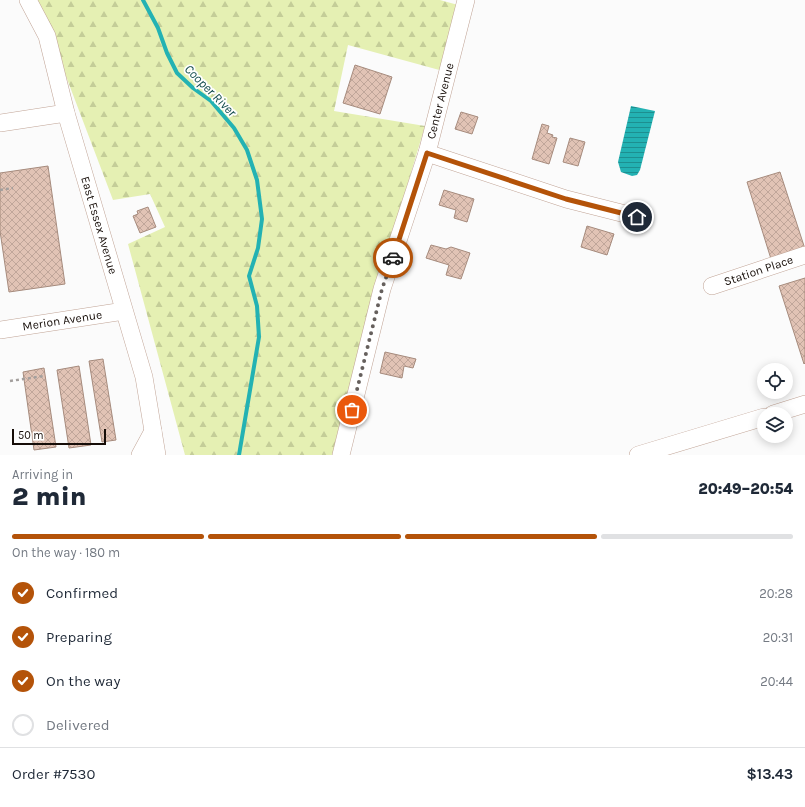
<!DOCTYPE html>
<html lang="en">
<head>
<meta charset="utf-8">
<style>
	body { margin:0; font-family:Karla,sans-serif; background:#f2f2f3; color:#1f2937; height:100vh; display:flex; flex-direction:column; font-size:15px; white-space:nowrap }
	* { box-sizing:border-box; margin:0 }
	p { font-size:13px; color:#747a83 }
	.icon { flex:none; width:22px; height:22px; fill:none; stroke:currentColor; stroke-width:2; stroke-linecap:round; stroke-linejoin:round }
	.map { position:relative; height:455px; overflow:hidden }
	.sheet { display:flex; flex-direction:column; background:#fff; flex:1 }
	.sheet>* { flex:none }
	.fabs { position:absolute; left:757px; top:363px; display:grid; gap:8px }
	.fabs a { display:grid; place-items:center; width:36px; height:36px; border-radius:50%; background:#fff; box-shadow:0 2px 10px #0003; font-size:20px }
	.scale { position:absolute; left:12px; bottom:10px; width:94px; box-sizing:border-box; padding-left:4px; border:2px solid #160d08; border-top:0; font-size:11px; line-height:14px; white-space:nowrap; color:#160d08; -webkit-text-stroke:3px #fff; paint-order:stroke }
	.pin { position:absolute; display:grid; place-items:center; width:34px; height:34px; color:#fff; margin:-17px; border:2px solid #fff; border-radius:50%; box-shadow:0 1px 4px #0007 }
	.courier { position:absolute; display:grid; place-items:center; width:40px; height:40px; margin:-20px; border:3px solid #b45309; border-radius:50%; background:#fff; color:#222; box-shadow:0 1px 5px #0007 }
	.summary em { font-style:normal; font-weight:800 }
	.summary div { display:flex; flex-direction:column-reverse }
	.summary { display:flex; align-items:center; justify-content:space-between; height:68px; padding:0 12px }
	h1 { font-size:26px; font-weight:800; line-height:30px }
	.bar { display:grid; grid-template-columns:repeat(4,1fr); gap:6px 4px; align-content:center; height:48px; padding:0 12px }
	.bar i { height:5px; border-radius:3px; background:#e0e1e3 }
	.bar .on { background:#b45309 }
	.bar p { grid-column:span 4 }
	.line { display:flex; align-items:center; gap:10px; padding:0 12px; border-top:1px solid #e0e1e3 }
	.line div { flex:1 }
	ol { padding:0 12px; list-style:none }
	li { display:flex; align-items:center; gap:12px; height:44px }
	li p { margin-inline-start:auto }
	li .icon { padding:4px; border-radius:50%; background:#b45309; color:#fff; stroke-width:4 }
	li:last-child { color:#747a83 }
	li i { width:22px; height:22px; border:2px solid #e0e1e3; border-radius:50% }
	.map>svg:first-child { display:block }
	.forest { fill:url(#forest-firs) }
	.water { fill:url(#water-rules) }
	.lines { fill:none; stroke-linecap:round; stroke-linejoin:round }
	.stream { stroke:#23b2b3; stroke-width:4 }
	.building { fill:url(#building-cross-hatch); stroke:#a68b7d }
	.minor-casing { stroke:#c1a496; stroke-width:18 }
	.path { stroke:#a39f9d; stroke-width:2.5; stroke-dasharray:3 3; stroke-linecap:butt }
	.minor { stroke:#fff; stroke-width:17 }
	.done { stroke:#66605d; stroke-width:4; stroke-dasharray:0 7.2 }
	.route { stroke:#b45309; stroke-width:5 }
	.labels { text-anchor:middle; stroke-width:3.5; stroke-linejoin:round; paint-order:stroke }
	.street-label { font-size:12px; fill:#160d08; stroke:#fff }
	.water-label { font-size:13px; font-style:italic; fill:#124b4c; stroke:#fff }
</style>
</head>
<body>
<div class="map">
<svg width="805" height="455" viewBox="0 0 805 455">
	<defs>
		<pattern id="forest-firs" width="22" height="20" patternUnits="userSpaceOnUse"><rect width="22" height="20" fill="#e5f0b3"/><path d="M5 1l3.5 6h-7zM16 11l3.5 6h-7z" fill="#c4cd98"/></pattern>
		<pattern id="water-rules" width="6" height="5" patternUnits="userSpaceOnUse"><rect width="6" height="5" fill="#23b2b3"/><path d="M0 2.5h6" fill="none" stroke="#1d8f90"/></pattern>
		<pattern id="building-cross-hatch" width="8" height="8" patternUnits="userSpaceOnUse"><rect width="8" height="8" fill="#e1c3b5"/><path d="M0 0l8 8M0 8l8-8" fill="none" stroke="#c0a69a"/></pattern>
	</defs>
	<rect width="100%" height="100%" fill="#fbfbfb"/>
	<polygon class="forest" points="37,0 440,0 458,5 443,71 348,45 334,111 425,126 375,293 337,455 185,455 128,244 165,227 150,194 113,200"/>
	<polygon class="water" points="631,106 655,111 640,170 637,175 632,176 621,172 618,162"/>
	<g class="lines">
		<polyline class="stream" points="143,0 158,28 167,53 177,73 193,88 211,101 234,128 247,150 257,180 262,219 258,248 249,276 257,306 259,337 239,455"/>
	</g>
	<g class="building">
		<polygon points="355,65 392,77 380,114 343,103"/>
		<polygon points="461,112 478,117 472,134 455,129"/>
		<polygon points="542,124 549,126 547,133 553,135 552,137 557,138 549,164 532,159"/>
		<polygon points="570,138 585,142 578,166 563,162"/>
		<polygon points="48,166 65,284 9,292 0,231 0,173"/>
		<polygon points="780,172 805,249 771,259 747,182"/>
		<polygon points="444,190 474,199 467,222 454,218 456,210 439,205"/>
		<polygon points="148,207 156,227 140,233 133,216 138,214 137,211"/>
		<polygon points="587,226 614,234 607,255 581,247"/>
		<polygon points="431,245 446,249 451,247 470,253 461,279 446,275 449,265 426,258"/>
		<polygon points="805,278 805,363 804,364 779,286"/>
		<polygon points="385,352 416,359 413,368 404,366 402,378 380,373"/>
		<polygon points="103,359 116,440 102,442 89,361"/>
		<polygon points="79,366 91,445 69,448 57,370"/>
		<polygon points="44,368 56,447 34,450 23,372"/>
	</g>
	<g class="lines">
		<defs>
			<g id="minor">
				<path id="s1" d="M28,0L47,36L66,113L144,377L157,455"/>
				<polyline points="0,123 66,113"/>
				<polyline points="427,153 566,199 637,217"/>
				<path id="s2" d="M712,286L805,255"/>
				<path id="s3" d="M0,330L124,311"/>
				<polyline points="773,414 805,404"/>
				<polyline points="140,455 153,431"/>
				<path id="s4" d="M341,455L382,289L427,153L466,0"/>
				<polyline points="638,455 764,417"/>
			</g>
		</defs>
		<use href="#minor" class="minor-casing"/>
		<g class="path">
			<polyline points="0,190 13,188"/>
			<polyline points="10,381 44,376"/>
		</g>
		<use href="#minor" class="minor"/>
	</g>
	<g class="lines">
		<polyline class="done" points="352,410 382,289 393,258"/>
		<polyline class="route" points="393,258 427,153 566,199 637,217"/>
	</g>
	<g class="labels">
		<g class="street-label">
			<text dy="4" stroke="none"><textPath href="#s4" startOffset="368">Center Avenue</textPath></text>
			<text dy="4" stroke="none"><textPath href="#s1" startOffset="237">East Essex Avenue</textPath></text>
			<text dy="4" stroke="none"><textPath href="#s2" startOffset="49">Station Place</textPath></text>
			<text dy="4" stroke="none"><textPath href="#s3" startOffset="63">Merion Avenue</textPath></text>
		</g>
		<g class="water-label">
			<text transform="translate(211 90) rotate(45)" y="5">Cooper River</text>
		</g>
	</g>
</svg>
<div class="fabs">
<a><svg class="icon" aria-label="locate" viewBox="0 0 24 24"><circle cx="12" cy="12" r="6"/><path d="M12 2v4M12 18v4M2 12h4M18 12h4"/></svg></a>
<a><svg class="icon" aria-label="layers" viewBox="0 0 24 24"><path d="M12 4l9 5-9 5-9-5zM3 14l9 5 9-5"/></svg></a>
</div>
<div class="scale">50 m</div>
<div class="pin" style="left:352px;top:410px;background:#ea580c"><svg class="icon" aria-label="bag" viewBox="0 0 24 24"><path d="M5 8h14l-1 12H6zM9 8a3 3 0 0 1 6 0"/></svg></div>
<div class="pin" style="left:637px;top:217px;background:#1f2937"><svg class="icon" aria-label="home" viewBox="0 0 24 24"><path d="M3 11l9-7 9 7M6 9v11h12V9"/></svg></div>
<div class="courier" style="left:393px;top:258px"><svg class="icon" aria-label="car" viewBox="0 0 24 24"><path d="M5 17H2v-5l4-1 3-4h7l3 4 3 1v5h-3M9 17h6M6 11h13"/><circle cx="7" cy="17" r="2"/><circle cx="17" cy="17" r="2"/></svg></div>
</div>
<section class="sheet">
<div class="summary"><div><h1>2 min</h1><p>Arriving in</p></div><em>20:49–20:54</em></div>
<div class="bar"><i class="on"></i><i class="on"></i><i class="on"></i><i></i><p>On the way · 180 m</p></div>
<ol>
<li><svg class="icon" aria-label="check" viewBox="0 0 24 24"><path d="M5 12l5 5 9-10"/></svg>Confirmed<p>20:28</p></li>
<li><svg class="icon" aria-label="check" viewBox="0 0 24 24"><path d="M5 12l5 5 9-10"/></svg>Preparing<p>20:31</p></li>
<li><svg class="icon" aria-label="check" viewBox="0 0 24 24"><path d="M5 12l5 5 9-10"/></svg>On the way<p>20:44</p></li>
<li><i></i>Delivered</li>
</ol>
<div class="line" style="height:52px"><div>Order #7530</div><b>$13.43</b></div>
</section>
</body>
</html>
